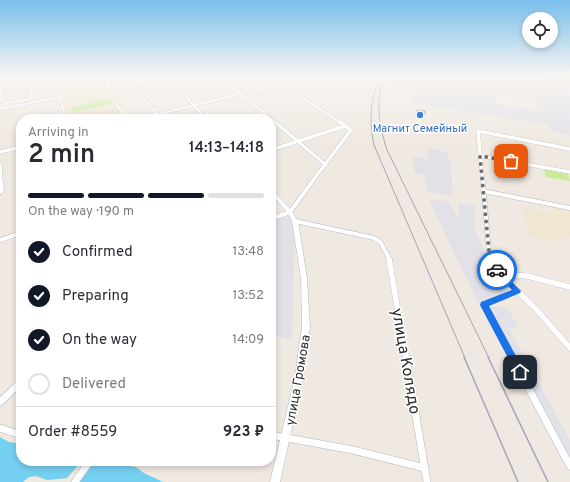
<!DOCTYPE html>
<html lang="en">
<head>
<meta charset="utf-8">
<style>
	body { margin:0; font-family:Overpass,sans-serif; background:#f2f2f3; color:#2b2b33; height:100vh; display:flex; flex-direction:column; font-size:15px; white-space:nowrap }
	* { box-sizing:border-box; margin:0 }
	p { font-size:13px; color:#7c7c81 }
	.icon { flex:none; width:22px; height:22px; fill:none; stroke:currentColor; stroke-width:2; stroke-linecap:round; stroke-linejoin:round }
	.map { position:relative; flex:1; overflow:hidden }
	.details { position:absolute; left:16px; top:114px; width:260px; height:352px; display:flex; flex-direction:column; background:#fff; border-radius:16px; box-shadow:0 2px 6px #0003 }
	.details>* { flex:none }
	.tools { position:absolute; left:522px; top:12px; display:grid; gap:8px }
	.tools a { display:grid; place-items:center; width:36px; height:36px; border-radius:50%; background:#fff; box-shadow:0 2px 6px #0003; font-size:20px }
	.pin { position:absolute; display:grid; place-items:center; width:34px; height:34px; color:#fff; margin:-17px; border-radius:8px; box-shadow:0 2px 6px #0006 }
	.courier { position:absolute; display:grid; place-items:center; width:40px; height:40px; margin:-20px; border:3px solid #1a73e8; border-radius:50%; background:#fff; color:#222; box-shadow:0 1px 5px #0007 }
	.head em { font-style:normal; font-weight:600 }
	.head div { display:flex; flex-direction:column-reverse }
	.head { display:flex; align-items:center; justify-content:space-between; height:68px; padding:0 12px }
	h1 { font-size:26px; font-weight:600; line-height:30px }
	.bar { display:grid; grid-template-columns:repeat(4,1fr); gap:6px 4px; align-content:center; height:48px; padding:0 12px }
	.bar i { height:5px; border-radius:3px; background:#e1e1e2 }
	.bar .current { background:#111827 }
	.bar p { grid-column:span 4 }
	.line { display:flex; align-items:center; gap:10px; padding:0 12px; border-top:1px solid #e1e1e2 }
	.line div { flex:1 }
	ol { padding:0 12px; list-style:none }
	li { display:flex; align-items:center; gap:12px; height:44px }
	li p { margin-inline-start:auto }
	li .icon { padding:4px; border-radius:50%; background:#111827; color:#fff; stroke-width:4 }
	li:last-child { color:#7c7c81 }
	li i { width:22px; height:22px; border:2px solid #e1e1e2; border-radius:50% }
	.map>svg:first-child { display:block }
	.industrial { fill:#e3e1e8; fill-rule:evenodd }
	.education { fill:#f0e6d1 }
	.pitch { fill:#c9ec9a }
	.water { fill:#75cff0 }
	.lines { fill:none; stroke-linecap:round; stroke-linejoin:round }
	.street-far4-casing { stroke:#b4b7c1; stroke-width:3 }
	.street-far3-casing { stroke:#b4b7c1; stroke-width:4 }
	.street-far2-casing { stroke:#b4b7c1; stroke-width:5 }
	.street-far1-casing { stroke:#b4b7c1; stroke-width:6 }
	.street-casing { stroke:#b4b7c1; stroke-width:8 }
	.secondary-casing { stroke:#b4b7c1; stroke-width:1 }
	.primary-casing { stroke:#c9c9c9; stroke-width:1 }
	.street-far4 { stroke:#fff; stroke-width:2.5 }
	.street-far3 { stroke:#fff; stroke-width:3.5 }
	.street-far2 { stroke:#fff; stroke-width:4 }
	.street-far1 { stroke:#fff; stroke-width:5.5 }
	.street { stroke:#fff; stroke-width:7 }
	.secondary { fill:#fff; fill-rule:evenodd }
	.primary { fill:#f2d163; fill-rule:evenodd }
	.rail-far1 { stroke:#a3a6b8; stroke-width:1 }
	.rail { stroke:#a3a6b8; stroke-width:1.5 }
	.wall { fill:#afaba4 }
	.building { fill:#cbc7bf; stroke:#8e8b86 }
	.route { fill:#1a73e8 }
	.done { stroke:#726f6d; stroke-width:4; stroke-dasharray:0 7.2 }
	.shop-dot { fill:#3f7fe0; stroke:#fff; stroke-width:1.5 }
	.labels { text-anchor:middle; stroke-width:3; stroke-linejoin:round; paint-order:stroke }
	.far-shop-label { font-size:11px; fill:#366cbe; stroke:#fff }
	.street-label { font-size:13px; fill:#2e2e2e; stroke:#fff }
	.near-street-label { font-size:16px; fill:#2e2e2e; stroke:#fff }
</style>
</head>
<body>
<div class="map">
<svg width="570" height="482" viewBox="0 0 570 482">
	<rect width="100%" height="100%" fill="#efe9e1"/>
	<g class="industrial">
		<path d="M395,76H528L563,80L564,84L570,85V92H568L570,95V135L553,132L548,124L411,103L413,93L390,89ZM496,95L537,101L545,111L497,104Z"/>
		<polygon points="428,148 447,152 448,158 450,159 453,195 427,192 425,175 414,173 413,156 427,159"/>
		<polygon points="429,200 448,201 459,221 458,203 475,206 475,231 507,293 478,303"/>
		<polygon points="285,216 289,216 295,234 292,339 271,336 271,221"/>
		<polygon points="488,307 507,307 519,328 508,327 570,440 570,460"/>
	</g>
	<g class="education">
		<polygon points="105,81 109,88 106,89 107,92 119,89 123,102 116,103 124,119 69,119 62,89"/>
		<polygon points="522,207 554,214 552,207 570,210 570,238 562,236 565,243 529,236"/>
	</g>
	<g class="pitch">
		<path d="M107,99H114L115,101C110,106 76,113 69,110L75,106Z"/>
		<polygon points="544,169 568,174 570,181 546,177"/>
	</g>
	<g class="water">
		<polygon points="0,437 9,442 21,444 21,461 54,461 60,463 65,461 82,461 67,478 47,480 36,476 29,477 23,482 0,482"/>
		<polygon points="95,461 112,461 117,464 136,467 144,473 163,482 79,482"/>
	</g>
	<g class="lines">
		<defs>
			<g id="street-far4">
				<polyline points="54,76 66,119"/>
				<polyline points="104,76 109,87"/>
				<polyline points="219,76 271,119"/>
				<polyline points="270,76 341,123"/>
				<polyline points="320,76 349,92"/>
				<polyline points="133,82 132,84 161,119"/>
				<polyline points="106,87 168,76"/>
				<polyline points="0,99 3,76"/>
				<polyline points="117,105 126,119"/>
				<polyline points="0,106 7,103 31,99 30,76"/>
				<polyline points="0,109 61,97"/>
				<polyline points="138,119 315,76"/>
				<polyline points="271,119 276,123"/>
			</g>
			<g id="street-far3">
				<polyline points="275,122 326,165"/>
				<polyline points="271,150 345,126"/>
				<polyline points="0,152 21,147"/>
				<polyline points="480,156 570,172"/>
				<polyline points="0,165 1,183"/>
				<polyline points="311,183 351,130 340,122"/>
				<polyline points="483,183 478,131 570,149"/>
			</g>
			<g id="street-far2">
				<polyline points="483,182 489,253 492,260"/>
				<polyline points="483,191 570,208"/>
				<polyline points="0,192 2,190 1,182"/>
				<polyline points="271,219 290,212 312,182"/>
				<polyline points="295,221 374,238 381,243 390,260"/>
				<polyline points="0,240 21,233"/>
			</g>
			<g id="street-far1">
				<polyline points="389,259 406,358"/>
				<polyline points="492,259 507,281 536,309 570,348"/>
				<polyline points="500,274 527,276 570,287"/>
				<polyline points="512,358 484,305 517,291"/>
			</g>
			<g id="street">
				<polyline points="406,357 427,482"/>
				<polyline points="512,357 570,466"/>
				<polyline points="0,402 21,382"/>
				<polyline points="0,428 21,435"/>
				<polyline points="271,435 353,450 425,468"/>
				<polyline points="75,482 90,461"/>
			</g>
			<g id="secondary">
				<polygon points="6,76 13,76 0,79 0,77"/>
				<polygon points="166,76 169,76 208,119 204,119"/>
				<polygon points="271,189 273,190 292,211 298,221 307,278 310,327 303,377 280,482 270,482 295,377 302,327 301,278 292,221 288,213 271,194"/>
			</g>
			<polygon id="primary" points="534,76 546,76 570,79 570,81"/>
		</defs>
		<use href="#street-far4" class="street-far4-casing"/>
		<use href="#street-far3" class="street-far3-casing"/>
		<use href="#street-far2" class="street-far2-casing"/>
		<use href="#street-far1" class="street-far1-casing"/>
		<use href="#street" class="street-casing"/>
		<use href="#secondary" class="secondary-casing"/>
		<use href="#primary" class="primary-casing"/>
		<use href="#street-far4" class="street-far4"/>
		<use href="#street-far3" class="street-far3"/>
		<use href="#street-far2" class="street-far2"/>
		<use href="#street-far1" class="street-far1"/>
		<use href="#street" class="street"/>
		<use href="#secondary" class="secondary"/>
		<use href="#primary" class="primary"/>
		<g class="rail-far1">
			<path d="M384,76C375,102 379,125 387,150L489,358"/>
			<path d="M377,85C369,105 370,124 374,145L465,358"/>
		</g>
		<g class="rail">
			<polyline points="464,357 518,482"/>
			<polyline points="488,357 548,482"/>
		</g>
	</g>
	<polygon class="wall" points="417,110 425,114 424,118 416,116"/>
	<polygon class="building" points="417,110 425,111 425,114 417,113"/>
	<linearGradient id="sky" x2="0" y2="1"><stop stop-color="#7abfeb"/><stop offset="0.53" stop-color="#f8f5f2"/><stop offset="1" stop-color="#f8f5f2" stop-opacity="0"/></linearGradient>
	<rect width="570" height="144" fill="url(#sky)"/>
	<polygon class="route" points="497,267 521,291 520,293 489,306 523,369 524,372 523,375 520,376 517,375 480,305 481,302 512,290 495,272 495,268"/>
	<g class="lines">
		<polyline class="done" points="497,270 489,252 480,156 511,161"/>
	</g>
	<circle class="shop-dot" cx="420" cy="115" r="4"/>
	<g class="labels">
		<g class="far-shop-label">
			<text x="420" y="132">Магнит Семейный</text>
		</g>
		<g class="street-label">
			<text transform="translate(297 380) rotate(-80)" y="5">улица Громова</text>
		</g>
		<g class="near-street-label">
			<text transform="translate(407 361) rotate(80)" y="6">улица Колядо</text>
		</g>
	</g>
</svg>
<div class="tools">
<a><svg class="icon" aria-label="locate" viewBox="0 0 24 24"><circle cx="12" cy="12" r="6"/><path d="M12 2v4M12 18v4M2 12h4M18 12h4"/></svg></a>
</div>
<div class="pin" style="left:511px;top:161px;background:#ea580c"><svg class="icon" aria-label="bag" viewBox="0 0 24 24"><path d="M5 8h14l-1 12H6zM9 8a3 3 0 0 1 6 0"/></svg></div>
<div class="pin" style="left:520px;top:372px;background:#1f2937"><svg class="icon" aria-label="home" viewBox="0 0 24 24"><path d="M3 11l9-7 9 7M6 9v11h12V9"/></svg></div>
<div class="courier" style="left:497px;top:270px"><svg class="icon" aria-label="car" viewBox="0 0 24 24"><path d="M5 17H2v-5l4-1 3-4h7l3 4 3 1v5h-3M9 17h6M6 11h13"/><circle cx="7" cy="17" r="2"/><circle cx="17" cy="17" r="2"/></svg></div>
<section class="details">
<div class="head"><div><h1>2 min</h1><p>Arriving in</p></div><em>14:13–14:18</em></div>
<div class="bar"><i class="current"></i><i class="current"></i><i class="current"></i><i></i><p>On the way · 190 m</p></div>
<ol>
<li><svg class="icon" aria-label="check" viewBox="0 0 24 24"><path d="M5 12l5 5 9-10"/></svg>Confirmed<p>13:48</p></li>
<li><svg class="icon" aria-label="check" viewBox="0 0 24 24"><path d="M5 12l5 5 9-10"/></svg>Preparing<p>13:52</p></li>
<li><svg class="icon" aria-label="check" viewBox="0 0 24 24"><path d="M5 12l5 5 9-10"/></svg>On the way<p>14:09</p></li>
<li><i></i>Delivered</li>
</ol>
<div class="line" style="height:52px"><div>Order #8559</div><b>923 ₽</b></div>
</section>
</div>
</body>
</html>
